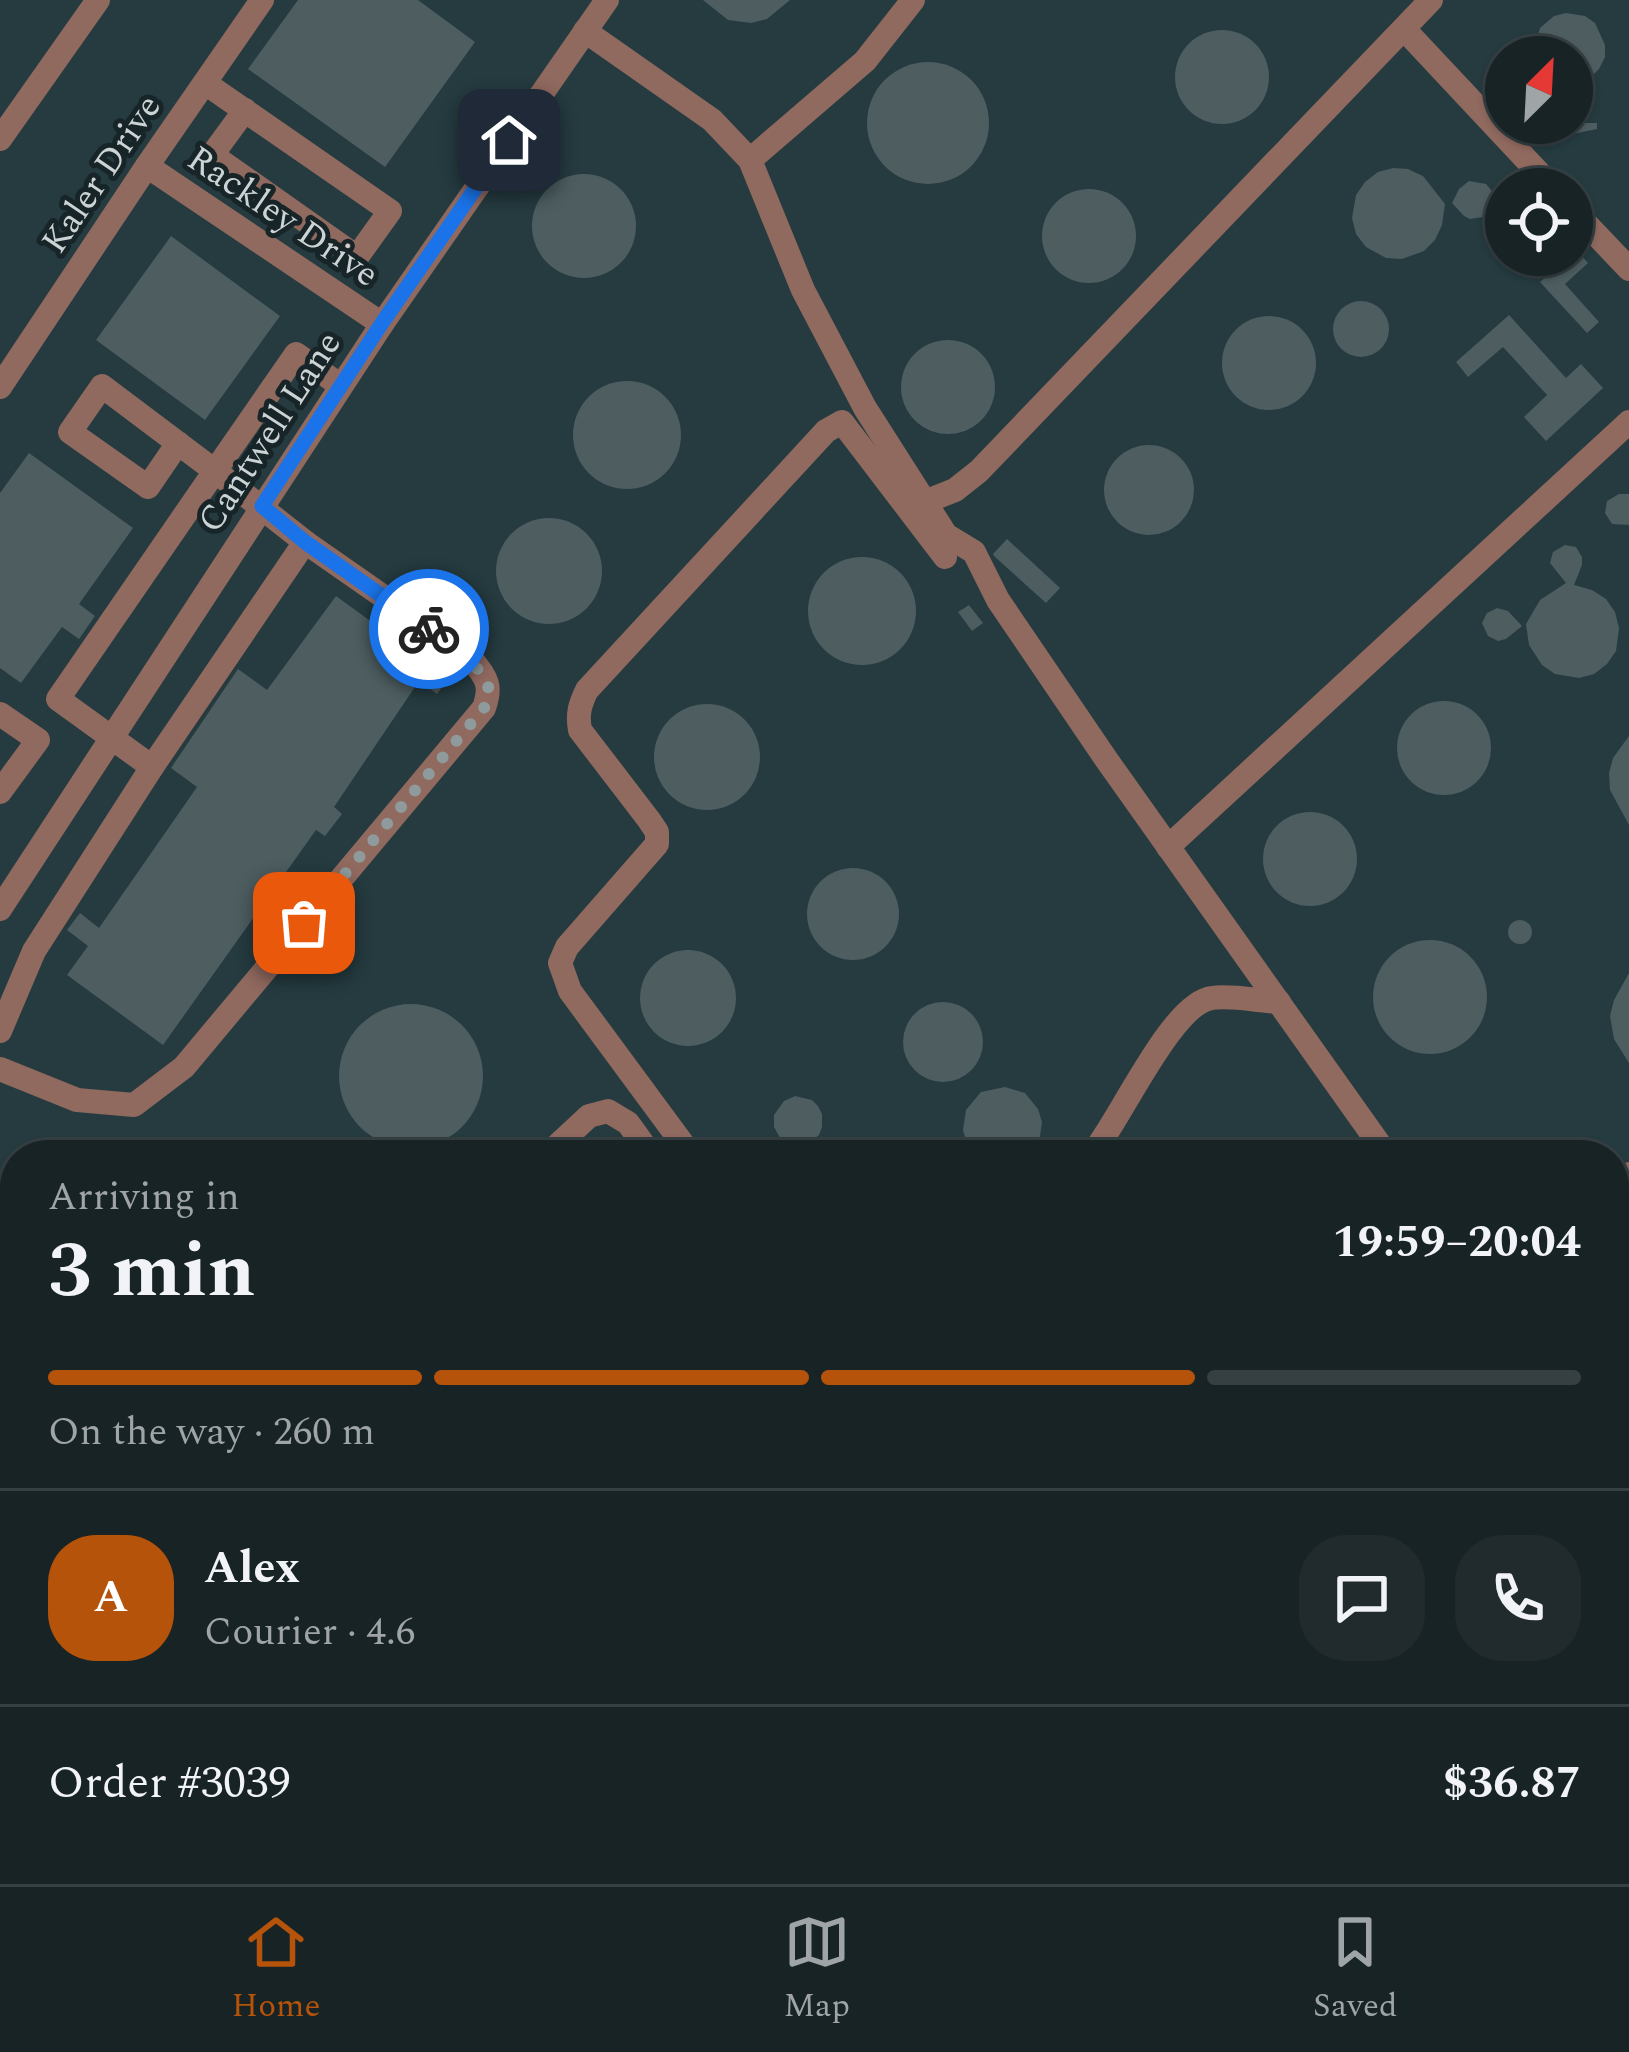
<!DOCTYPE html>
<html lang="en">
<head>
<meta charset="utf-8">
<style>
	body { margin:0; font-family:Spectral,serif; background:#212b2e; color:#f1f3f6; height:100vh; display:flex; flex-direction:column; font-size:45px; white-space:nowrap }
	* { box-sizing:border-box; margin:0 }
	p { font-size:39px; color:#9fa4a7 }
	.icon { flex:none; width:66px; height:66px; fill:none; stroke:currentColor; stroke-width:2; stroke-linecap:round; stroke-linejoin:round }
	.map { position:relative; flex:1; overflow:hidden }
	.drawer { position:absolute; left:0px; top:1140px; width:1629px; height:744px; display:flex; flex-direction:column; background:#182326; border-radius:48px 48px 0 0; box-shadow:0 3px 9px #0004,0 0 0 3px #364043 }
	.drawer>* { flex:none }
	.needle { width:78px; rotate:24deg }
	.buttons { position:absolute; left:1485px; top:36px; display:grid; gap:24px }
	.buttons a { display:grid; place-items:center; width:108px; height:108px; border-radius:50%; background:#182326; box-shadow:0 3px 9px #0004,0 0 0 3px #364043; font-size:60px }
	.pin { position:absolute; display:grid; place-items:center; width:102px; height:102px; color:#fff; margin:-51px; border-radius:24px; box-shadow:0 6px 18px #0006 }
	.courier { position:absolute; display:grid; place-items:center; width:120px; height:120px; margin:-60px; border:9px solid #1a73e8; border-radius:50%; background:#fff; color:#222; box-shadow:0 3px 15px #0007 }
	.head em { font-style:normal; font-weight:700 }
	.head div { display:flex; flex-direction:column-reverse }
	.head { display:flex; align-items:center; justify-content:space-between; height:204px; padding:0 48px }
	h1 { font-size:78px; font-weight:700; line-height:90px }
	.bar { display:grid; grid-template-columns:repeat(4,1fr); gap:18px 12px; align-content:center; height:144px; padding:0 48px }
	.bar i { height:15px; border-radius:9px; background:#364043 }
	.bar .selected { background:#b45309 }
	.bar p { grid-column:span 4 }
	.line { display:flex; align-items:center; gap:30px; padding:0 48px; border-top:3px solid #364043 }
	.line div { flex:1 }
	.round { display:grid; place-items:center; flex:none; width:126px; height:126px; border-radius:48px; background:#212b2e }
	.tabs { display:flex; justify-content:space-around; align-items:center; height:168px; border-top:3px solid #364043; background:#182326; font-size:33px; color:#9fa4a7 }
	.tabs a { display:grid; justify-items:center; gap:6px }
	.tabs .selected { color:#b45309 }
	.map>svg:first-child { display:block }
	.built { fill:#253b40; fill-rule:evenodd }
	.building { fill:#4d5d60 }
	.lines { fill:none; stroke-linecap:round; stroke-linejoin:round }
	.minor { stroke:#90695f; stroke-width:24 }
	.major { stroke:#f5a48f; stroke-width:30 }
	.highway { stroke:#f6cec3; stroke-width:36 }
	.done { stroke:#8f9a9c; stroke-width:12; stroke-dasharray:0 21.6 }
	.route { stroke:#1a73e8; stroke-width:15 }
	.labels { text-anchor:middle; stroke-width:10; stroke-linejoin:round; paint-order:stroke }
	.street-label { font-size:36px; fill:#cbd3d5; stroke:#172528 }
</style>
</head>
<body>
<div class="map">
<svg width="1629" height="1884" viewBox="0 0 1629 1884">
	<rect width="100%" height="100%" fill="#202f32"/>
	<path class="built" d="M0,0H1629V1884H275L247,1869H1614V1155H15V1744L0,1736ZM1506,57H1572V123H1506ZM1506,189H1572V255H1506Z"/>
	<g class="building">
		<polygon points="298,0 418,0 475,42 385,167 248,69"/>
		<polygon points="703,0 790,0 767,19 751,23 728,20"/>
		<polygon points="1566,13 1585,16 1595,23 1605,45 1605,57 1599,69 1591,77 1572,85 1572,57 1535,57 1534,51 1540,28 1554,16"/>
		<circle cx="1222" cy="77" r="47"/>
		<circle cx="928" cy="123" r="61"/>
		<polygon points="1529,123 1597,123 1597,129 1563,136 1529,129"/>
		<polygon points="1393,168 1408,169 1423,176 1445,204 1442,225 1435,240 1424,251 1402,259 1386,258 1366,247 1356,234 1352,218 1356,195 1365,182 1378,172"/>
		<circle cx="584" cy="226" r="52"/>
		<polygon points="1469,181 1486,184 1492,191 1493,204 1483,217 1470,219 1464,216 1452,203 1459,189"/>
		<circle cx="1089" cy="236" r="47"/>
		<polygon points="171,236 280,316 205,420 96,340"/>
		<polygon points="1576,250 1588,263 1565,284 1599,322 1587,333 1540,282"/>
		<circle cx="1361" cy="329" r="28"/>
		<polygon points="1509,315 1566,378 1581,364 1603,388 1546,441 1524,417 1547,395 1503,347 1468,377 1456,362"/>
		<circle cx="1269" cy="363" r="47"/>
		<circle cx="948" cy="387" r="47"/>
		<circle cx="627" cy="435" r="54"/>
		<circle cx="1149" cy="490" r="45"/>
		<polygon points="29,453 133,528 79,604 95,616 79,639 62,627 21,683 0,668 0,493"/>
		<polygon points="1619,494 1629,494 1629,525 1612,524 1605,513 1607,501"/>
		<circle cx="549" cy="571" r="53"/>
		<polygon points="1007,539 1060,588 1046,603 994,556 993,554"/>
		<polygon points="1565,545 1576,547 1582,557 1582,565 1574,585 1592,590 1606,599 1615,612 1619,628 1616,651 1607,664 1594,674 1579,678 1555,674 1542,665 1529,645 1526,624 1540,600 1566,583 1550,563 1553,552"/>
		<circle cx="862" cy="611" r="54"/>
		<polygon points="336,596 449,678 437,694 419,681 334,807 342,814 325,836 316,830 163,1045 67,975 88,946 67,930 80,913 99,928 197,787 171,768 238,669 267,690"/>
		<polygon points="969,605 983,623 972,631 958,612"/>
		<polygon points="1497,608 1508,611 1522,626 1506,639 1498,641 1488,636 1482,623 1487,613"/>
		<circle cx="1444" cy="748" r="47"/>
		<circle cx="707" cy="757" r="53"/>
		<polygon points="1629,736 1629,825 1610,790 1609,773 1613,758"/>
		<circle cx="1310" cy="859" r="47"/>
		<circle cx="853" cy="914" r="46"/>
		<circle cx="1520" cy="932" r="12"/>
		<circle cx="1430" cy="997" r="57"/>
		<circle cx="688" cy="998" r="48"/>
		<polygon points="1629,973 1629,1063 1614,1039 1610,1016 1614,1000"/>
		<circle cx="943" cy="1042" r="40"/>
		<circle cx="411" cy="1076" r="72"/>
		<polygon points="1005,1087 1025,1093 1038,1109 1042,1122 1039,1143 1031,1155 975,1155 967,1144 963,1130 966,1110 981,1092"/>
		<polygon points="795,1096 812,1100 818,1106 822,1114 822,1127 819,1135 809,1143 784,1145 774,1127 774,1115 784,1101"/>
		<polygon points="1629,1230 1629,1306 1614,1300 1614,1237"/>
		<polygon points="1614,1684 1629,1693 1629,1830 1614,1839"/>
		<polygon points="566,1869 647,1869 651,1884 560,1884"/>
		<polygon points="1317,1869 1477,1869 1479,1884 1313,1884"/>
	</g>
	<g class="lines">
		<g class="minor">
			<polyline points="1404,29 1554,189"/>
			<polyline points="585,31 712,120 750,160 803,290 865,408 946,535 974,552 998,600 1106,759 1387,1155"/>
			<polyline points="205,83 390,211 357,257 212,155 245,110"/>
			<polyline points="0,139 98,0"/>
			<polyline points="750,160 865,61 913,0"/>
			<polyline points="147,166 382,324"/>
			<polyline points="1572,209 1629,269"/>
			<polyline points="0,387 147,166 262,0"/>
			<polyline points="178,443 148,487 70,432 102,386 215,471 296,354 341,386"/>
			<polygon points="215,471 305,542 152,767 58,699"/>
			<polyline points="925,502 955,490 979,471 1431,0"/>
			<polyline points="0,714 38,740 0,792"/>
			<polyline points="1168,847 1629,422"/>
			<polyline points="0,909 382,324 607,0"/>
			<polyline points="0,1031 34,951 152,767"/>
			<path d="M0,1069L77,1100L134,1105L184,1067L484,708C493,683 485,677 470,657L305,542"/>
			<polyline points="547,1155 589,1116 608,1111 628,1123 651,1155"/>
			<path d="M691,1155L570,991L560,963L567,947L657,844V832L649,820L580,730C577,714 580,704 587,690L826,431L842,422L945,557"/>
			<path d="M1091,1155C1119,1123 1171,1003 1212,998C1232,995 1258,1001 1279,1002"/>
			<polyline points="1614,1186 1629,1174"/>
			<polyline points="1614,1449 1629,1438"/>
			<polyline points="1614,1464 1629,1486"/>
			<polyline points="0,1492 15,1516"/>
			<polyline points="223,1869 233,1884"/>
			<polyline points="432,1869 443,1884"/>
			<polyline points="471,1869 472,1884"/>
			<polyline points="667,1869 668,1884"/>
			<polyline points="1198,1869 1208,1884"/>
			<polyline points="796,1884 813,1869"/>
		</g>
		<polyline class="major" points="179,1869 206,1884"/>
		<g class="highway">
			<polyline points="0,1773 9,1777"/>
			<polyline points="19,1869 44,1884"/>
		</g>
	</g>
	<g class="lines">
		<path class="done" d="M304,923L484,708L490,692C479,661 455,647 429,629"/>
		<polyline class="route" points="429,629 305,542 262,506 382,323 509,140"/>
	</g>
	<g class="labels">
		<g class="street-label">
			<text transform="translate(100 173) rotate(-56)" y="13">Kaler Drive</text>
			<text transform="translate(284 215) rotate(34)" y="13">Rackley Drive</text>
			<text transform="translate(268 431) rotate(-57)" y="13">Cantwell Lane</text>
		</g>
	</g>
</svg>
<div class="buttons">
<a><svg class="needle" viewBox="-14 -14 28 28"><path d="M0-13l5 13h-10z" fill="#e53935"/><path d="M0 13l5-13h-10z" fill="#9fa4a7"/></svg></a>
<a><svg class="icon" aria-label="locate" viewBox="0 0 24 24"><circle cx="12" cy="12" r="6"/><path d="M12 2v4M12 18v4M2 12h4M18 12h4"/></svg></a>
</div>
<div class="pin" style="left:304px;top:923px;background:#ea580c"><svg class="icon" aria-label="bag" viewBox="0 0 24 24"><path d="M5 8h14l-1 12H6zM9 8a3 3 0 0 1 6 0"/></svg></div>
<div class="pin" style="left:509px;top:140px;background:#1f2937"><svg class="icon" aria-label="home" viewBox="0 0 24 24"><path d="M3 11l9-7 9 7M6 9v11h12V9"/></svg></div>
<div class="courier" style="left:429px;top:629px"><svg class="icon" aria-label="bike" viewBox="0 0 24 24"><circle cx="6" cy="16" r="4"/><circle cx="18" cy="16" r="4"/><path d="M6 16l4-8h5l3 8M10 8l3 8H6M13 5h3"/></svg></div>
<section class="drawer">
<div class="head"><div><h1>3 min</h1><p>Arriving in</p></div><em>19:59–20:04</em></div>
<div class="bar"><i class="selected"></i><i class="selected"></i><i class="selected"></i><i></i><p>On the way · 260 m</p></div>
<div class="line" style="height:216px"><b class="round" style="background:#b45309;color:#fff">A</b><div><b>Alex</b><p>Courier · 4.6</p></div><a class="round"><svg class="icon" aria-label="chat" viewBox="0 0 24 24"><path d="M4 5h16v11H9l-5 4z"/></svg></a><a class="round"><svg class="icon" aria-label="phone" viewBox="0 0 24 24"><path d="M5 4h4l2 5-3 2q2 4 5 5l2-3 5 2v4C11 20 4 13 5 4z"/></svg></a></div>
<div class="line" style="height:156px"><div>Order #3039</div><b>$36.87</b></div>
</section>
</div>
<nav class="tabs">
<a class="selected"><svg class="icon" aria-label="home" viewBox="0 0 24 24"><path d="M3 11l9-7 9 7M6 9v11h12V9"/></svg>Home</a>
<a><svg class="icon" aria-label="map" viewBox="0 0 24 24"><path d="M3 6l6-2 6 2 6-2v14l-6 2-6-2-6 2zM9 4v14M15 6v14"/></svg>Map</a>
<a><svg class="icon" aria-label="saved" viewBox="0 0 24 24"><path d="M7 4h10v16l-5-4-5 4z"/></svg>Saved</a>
</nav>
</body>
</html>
